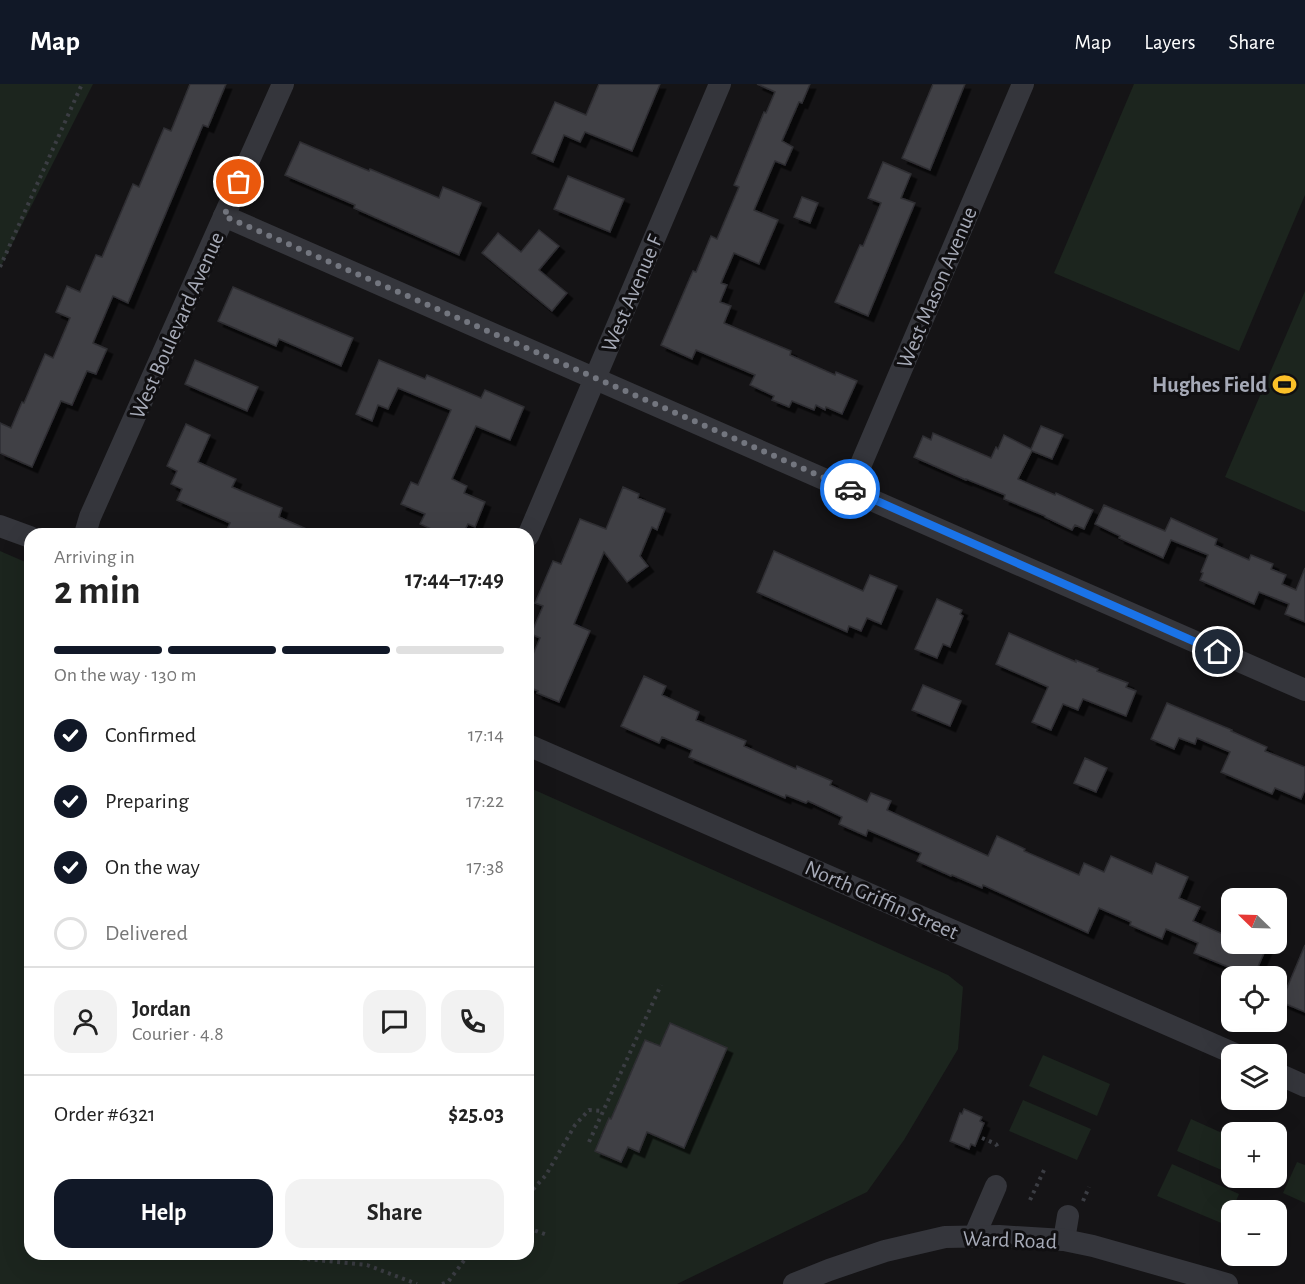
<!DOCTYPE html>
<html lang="en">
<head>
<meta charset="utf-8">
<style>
	body { margin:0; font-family:"Alegreya Sans",sans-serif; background:#f2f2f2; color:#222; height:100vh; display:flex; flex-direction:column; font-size:22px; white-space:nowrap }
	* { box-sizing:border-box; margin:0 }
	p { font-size:20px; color:#767676 }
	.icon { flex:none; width:33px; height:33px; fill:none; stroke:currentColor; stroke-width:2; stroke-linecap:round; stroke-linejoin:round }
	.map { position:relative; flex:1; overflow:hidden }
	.panel { position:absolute; left:24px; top:444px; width:510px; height:732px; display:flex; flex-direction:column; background:#fff; border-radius:18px; box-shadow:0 6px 24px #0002 }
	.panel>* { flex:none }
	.needle { width:39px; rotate:293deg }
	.fabs { position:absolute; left:1221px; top:804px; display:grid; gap:12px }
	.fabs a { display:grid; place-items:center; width:66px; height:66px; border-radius:12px; background:#fff; box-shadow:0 6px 24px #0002; font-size:30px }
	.pin { position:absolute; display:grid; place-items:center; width:51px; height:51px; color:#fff; margin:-26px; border:3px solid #fff; border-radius:50%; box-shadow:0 2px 6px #0007 }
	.courier { position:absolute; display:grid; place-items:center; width:60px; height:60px; margin:-30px; border:4px solid #1a73e8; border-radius:50%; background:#fff; color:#222; box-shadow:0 2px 8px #0007 }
	.summary em { font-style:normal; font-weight:600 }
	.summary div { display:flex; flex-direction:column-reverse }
	.summary { display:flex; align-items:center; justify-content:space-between; height:102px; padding:0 30px }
	h1 { font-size:39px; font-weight:600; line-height:45px }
	.bar { display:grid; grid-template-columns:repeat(4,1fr); gap:9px 6px; align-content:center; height:72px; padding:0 30px }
	.bar i { height:8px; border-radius:4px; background:#e0e0e0 }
	.bar .current { background:#111827 }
	.bar p { grid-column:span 4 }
	.line { display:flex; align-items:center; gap:15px; padding:0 30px; border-top:2px solid #e0e0e0 }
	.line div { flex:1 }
	.round { display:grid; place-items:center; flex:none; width:63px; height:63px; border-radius:18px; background:#f2f2f2 }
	ol { padding:0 30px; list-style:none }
	li { display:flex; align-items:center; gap:18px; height:66px }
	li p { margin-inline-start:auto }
	li .icon { padding:6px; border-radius:50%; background:#111827; color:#fff; stroke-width:4 }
	li:last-child { color:#767676 }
	li i { width:33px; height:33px; border:3px solid #e0e0e0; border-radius:50% }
	.action { display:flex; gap:12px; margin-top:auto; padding:12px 30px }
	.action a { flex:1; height:69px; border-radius:18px; background:#111827; color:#fff; font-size:24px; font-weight:600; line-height:69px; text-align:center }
	.action a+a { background:#f2f2f2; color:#222 }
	header { display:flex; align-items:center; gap:36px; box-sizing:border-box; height:84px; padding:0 30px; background:#111827; color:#fff }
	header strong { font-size:28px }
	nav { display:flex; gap:33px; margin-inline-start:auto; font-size:21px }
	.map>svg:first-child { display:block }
	.green { fill:#1c251e }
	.building { fill:#3f3f44; stroke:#2f2e33; stroke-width:1.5; filter:url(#shadow) }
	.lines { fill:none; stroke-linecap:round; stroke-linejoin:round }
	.path { stroke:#3b3d43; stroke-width:4; stroke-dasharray:3 4.5; stroke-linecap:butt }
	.minor { stroke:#35363c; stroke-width:22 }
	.done { stroke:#73767f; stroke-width:6; stroke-dasharray:0 10.8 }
	.route { stroke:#1a73e8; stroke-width:8 }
	.labels { text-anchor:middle; stroke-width:6; stroke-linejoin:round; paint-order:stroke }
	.street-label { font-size:22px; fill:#a6aab7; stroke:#100f11 }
	.poi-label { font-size:22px; font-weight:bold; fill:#a6aab7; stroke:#100f11; text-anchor:end }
</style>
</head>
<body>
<header>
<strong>Map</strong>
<nav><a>Map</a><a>Layers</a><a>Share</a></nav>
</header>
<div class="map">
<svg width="1305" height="1200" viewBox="0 0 1305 1200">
	<defs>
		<filter id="shadow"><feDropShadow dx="5.5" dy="5.5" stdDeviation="0" flood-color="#0009"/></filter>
	</defs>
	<rect width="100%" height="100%" fill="#151416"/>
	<g class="green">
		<polygon points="0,0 93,0 0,184"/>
		<polygon points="1134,0 1305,0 1305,111 1239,267 1054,189"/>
		<polygon points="1305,207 1305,428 1225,393"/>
		<polygon points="0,467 30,480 30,1170 528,1170 528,703 948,891 963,903 958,965 904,1056 867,1108 677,1200 0,1200"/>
		<polygon points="1043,971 1110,1000 1097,1032 1029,1002"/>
		<polygon points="1023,1016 1091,1045 1077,1076 1009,1047"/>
		<polygon points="1191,1035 1231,1053 1231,1090 1177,1067"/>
		<polygon points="1297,1078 1305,1081 1305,1119 1283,1109"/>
		<polygon points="1172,1080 1239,1110 1226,1141 1157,1112"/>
	</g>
	<g class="building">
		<polygon points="190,0 226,0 208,43 203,41 128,219 113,212 93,259 107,265 96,290 87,287 72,321 61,317 32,383 0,369 0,339 11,344 22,318 24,319 45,270 53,274 70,234 56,228 67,202 80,208 96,171 102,173 133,100 139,103 164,44 171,47"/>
		<polygon points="599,0 660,0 632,67 585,48 580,58 564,51 553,78 532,69 555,18 586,31"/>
		<polygon points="757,0 810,0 802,19 799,18 782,57 793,63 785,81 775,77 754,126 778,136 759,180 734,169 721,199 727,201 720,218 731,222 724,239 791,267 790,271 835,291 836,288 857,297 842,330 826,323 825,326 816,321 814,326 792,317 789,323 772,316 774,312 750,301 755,291 696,266 692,275 661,261 693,187 696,188 711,152 717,155 739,103 734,101 764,28 766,29 775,8"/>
		<polygon points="933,0 965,0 930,86 902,74"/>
		<polygon points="300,58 369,87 370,85 439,114 443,103 481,119 459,171 354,124 355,121 285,91"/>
		<polygon points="883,78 911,90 901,114 915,119 868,232 835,218 860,161 863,162 881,119 868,114"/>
		<polygon points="568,92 624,115 610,148 554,125"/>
		<polygon points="802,113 818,119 810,139 794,133"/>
		<polygon points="539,146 559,162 539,186 567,209 552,227 482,169 498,149 521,168"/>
		<polygon points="233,203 353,254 341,282 279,255 276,262 218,237"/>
		<polygon points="195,276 258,303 247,327 185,300"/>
		<polygon points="379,276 425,295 427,291 481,314 485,306 524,323 510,356 476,342 452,395 467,402 464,409 485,418 475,443 468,440 463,450 442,450 420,440 425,430 401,420 411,398 418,401 451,326 398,304 388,325 378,321 372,337 356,330"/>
		<polygon points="186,340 210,351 198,378 236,395 232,403 282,424 279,433 318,450 225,450 230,439 177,416 182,405 171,400 177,387 167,382"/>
		<polygon points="1041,342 1063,351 1052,375 1032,367 1018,395 1055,411 1056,409 1093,426 1084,445 1075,441 1072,446 1045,433 1045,432 1004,415 1005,411 966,395 966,396 914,373 923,352 931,356 933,349 991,374 996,363 998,365 1004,351 1031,365"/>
		<polygon points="623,403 639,410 638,414 665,425 657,446 652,443 640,472 648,482 627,498 604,468 574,540 590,547 559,618 537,609 538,607 528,603 528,582 540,554 531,550 543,522 535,519 553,477 561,480 580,435 606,445"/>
		<polygon points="1104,421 1165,447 1171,434 1217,455 1215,461 1249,476 1251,471 1273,480 1271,485 1286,491 1282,500 1296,506 1305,484 1305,538 1285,530 1289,520 1259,508 1254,520 1200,496 1203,489 1201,488 1208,471 1171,456 1163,474 1119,454 1120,452 1095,440"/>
		<polygon points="774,467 863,507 870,491 897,502 881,540 867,534 861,547 849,542 847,548 757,508"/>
		<polygon points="937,515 962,526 960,530 963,532 950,563 943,560 937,574 915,565"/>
		<polygon points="1009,549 1076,578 1076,576 1098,585 1097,587 1128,599 1126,603 1136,607 1126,632 1083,615 1078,626 1063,620 1051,646 1032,638 1048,603 996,580"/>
		<polygon points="644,592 666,602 662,611 699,628 696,636 746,657 744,662 796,685 797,682 832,697 830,701 867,718 871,709 891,717 887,726 988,772 997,752 1025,765 1024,767 1079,791 1084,779 1104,788 1111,772 1152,790 1156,779 1188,793 1179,814 1200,823 1193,837 1232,854 1232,860 1268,860 1254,892 1250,892 1194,869 1198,859 1166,845 1162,855 1130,841 1131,838 1099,824 1088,849 983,801 982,804 952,791 951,792 917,777 921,769 868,746 866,752 839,740 842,733 808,717 806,719 786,711 785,714 689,673 692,666 662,653 659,659 621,642"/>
		<polygon points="923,601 961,617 950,642 912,626"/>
		<polygon points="1167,619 1232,646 1231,647 1267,663 1265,667 1305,683 1305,706 1301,715 1275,704 1272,710 1221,688 1230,668 1197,654 1195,660 1179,654 1174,665 1151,655"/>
		<polygon points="1085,674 1107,684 1096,708 1074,699"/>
		<polygon points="1305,861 1305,928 1281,918"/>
		<polygon points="670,939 727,964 684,1064 647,1048 639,1068 628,1063 621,1078 595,1067 609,1034 611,1035 645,956 660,962"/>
		<polygon points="964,1025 982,1033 980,1037 984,1039 975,1062 971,1060 969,1065 950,1057 960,1029 962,1030"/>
	</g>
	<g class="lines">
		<g class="path">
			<polyline points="0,183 82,0"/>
			<polyline points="982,1054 996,1060 998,1064"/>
			<polyline points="589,1058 661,901"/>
			<polyline points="528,1111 546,1091 575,1041 589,1026 603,1027"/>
			<polyline points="1030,1116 1045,1084"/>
			<polyline points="1083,1117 1089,1103"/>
			<polyline points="528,1144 547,1151"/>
			<polyline points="255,1170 367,1181 417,1200"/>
			<polyline points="442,1200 448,1198 469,1170"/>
		</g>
		<g class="minor">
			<polyline points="224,132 1305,606"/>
			<polyline points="850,406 1023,0"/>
			<polyline points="0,442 30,453"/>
			<polyline points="85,450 90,433 283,0"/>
			<polyline points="528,452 720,0"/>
			<polyline points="528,661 1235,970"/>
			<polyline points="1276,989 1305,1002"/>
			<polyline points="974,1153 996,1102"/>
			<polyline points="1064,1156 1068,1132"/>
			<polyline points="794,1200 829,1186 885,1167 945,1153 999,1152 1064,1156 1093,1162 1227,1200"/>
		</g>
	</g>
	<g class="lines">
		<polyline class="done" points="239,98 224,132 850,405"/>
		<polyline class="route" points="850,405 1218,568"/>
	</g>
	<defs>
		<symbol id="stadium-bare" viewBox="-9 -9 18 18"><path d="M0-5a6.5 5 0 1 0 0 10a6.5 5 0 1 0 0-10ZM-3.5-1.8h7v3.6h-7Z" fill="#fbc028" stroke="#100f11" stroke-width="2.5" paint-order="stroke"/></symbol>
	</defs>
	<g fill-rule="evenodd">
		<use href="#stadium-bare" x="1268" y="284" width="33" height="33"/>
	</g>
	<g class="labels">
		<g class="street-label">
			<text transform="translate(936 203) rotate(-67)" y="8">West Mason Avenue</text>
			<text transform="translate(631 209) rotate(-67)" y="8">West Avenue F</text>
			<text transform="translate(176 241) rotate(-66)" y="8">West Boulevard Avenue</text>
			<text transform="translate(882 815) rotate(24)" y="8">North Griffin Street</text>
			<text transform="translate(1010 1155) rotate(2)" y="8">Ward Road</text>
		</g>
		<g class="poi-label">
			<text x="1267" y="308">Hughes Field</text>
		</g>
	</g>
</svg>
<div class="fabs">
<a><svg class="needle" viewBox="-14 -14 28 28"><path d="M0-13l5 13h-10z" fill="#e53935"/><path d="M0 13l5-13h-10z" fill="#767676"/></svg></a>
<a><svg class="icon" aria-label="locate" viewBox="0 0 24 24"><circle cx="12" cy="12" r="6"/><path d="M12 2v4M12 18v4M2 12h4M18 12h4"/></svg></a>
<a><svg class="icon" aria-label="layers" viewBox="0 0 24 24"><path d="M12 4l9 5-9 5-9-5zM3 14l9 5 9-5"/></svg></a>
<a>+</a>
<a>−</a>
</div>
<div class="pin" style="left:239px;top:98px;background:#ea580c"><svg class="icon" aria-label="bag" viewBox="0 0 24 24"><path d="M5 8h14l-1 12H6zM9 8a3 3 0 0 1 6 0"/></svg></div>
<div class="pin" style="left:1218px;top:568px;background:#1f2937"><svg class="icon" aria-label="home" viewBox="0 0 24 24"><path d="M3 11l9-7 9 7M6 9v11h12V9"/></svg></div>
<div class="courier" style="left:850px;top:405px"><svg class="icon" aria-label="car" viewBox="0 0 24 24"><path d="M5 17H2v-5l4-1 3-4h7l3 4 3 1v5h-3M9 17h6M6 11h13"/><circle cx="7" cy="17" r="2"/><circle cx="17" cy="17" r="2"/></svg></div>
<section class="panel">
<div class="summary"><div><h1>2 min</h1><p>Arriving in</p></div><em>17:44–17:49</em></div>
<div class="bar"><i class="current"></i><i class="current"></i><i class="current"></i><i></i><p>On the way · 130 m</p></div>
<ol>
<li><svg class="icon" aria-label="check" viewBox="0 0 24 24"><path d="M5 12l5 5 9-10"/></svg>Confirmed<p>17:14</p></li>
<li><svg class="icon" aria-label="check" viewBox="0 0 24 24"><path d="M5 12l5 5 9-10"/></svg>Preparing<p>17:22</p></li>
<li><svg class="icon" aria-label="check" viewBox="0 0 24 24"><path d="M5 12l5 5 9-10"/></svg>On the way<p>17:38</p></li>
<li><i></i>Delivered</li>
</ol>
<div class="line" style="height:108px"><a class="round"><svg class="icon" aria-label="person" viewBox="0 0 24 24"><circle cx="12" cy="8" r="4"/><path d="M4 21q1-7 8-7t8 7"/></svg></a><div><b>Jordan</b><p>Courier · 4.8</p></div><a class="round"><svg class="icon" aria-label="chat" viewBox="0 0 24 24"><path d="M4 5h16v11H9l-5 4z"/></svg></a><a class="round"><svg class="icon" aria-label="phone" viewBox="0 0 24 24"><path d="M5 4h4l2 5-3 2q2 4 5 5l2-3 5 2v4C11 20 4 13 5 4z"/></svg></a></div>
<div class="line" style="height:78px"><div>Order #6321</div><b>$25.03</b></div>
<div class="action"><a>Help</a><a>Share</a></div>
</section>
</div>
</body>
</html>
